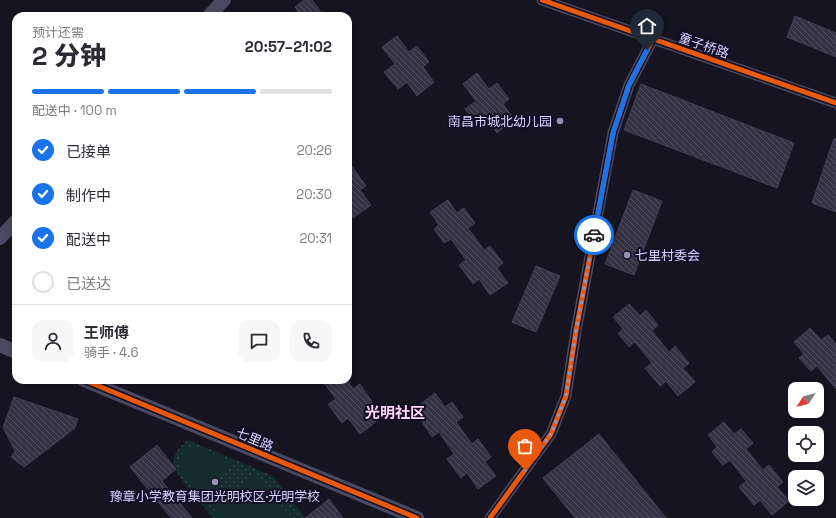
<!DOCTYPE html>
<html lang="zh">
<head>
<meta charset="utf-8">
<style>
	body { margin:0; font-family:"Space Grotesk","Noto Sans SC",sans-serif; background:#f7f7f7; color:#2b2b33; height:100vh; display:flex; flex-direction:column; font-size:15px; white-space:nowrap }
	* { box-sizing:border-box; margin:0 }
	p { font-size:13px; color:#7c7c81 }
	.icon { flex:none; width:22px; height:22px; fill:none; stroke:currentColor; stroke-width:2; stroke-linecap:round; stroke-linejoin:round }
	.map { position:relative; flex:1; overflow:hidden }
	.details { position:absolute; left:12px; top:12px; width:340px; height:372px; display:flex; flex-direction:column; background:#fff; border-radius:12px; box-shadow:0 2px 6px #0003 }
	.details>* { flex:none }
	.needle { width:26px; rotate:234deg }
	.tools { position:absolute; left:788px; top:382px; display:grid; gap:8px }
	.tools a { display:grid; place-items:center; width:36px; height:36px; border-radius:8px; background:#fff; box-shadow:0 2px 6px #0003; font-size:20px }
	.pin { position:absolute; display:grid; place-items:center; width:34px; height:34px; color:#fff; margin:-41px -17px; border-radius:50% 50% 50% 0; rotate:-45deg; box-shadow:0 0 4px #0007 }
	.pin .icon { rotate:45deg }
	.courier { position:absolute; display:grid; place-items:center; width:40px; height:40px; margin:-20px; border:3px solid #1a73e8; border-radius:50%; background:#fff; color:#222; box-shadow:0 1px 5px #0007 }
	.headline em { font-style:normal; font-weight:800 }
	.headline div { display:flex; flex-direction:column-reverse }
	.headline { display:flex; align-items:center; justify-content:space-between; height:68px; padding:0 20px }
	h1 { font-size:26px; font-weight:800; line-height:30px }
	.bar { display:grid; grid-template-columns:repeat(4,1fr); gap:6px 4px; align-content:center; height:48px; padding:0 20px }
	.bar i { height:5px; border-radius:3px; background:#e1e1e2 }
	.bar .on { background:#1a73e8 }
	.bar p { grid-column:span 4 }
	.line { display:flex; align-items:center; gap:10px; padding:0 20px; border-top:1px solid #e1e1e2 }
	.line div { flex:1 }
	.round { display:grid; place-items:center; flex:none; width:42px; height:42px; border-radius:12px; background:#f7f7f7 }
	ol { padding:0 20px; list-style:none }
	li { display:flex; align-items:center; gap:12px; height:44px }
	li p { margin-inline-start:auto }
	li .icon { padding:4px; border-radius:50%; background:#1a73e8; color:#fff; stroke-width:4 }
	li:last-child { color:#7c7c81 }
	li i { width:22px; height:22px; border:2px solid #e1e1e2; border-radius:50% }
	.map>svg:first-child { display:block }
	.green { fill:url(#green-dots) }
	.pitch { fill:#132c2d }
	.building { fill:url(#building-back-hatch); stroke:#433f54 }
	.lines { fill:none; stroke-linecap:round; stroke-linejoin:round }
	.minor { stroke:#4a4962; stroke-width:11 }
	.tertiary { stroke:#4a4962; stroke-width:14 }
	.cycleway-casing { stroke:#130f26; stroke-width:8 }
	.cycleway { stroke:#e8590c; stroke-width:5 }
	.done { stroke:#9591b1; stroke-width:4; stroke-dasharray:0 7.2 }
	.route { stroke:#1a73e8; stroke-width:5 }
	.poi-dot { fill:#9591b1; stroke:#130f26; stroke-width:1.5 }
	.labels { text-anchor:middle; stroke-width:4; stroke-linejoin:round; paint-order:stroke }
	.street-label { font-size:13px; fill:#d9d4ff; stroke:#130f26 }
	.poi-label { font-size:13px; fill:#d9d4ff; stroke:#130f26; text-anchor:end }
	.quarter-label { font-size:15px; font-weight:bold; fill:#ffd6f0; stroke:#130f26 }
</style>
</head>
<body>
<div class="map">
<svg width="836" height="518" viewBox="0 0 836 518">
	<defs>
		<pattern id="green-dots" width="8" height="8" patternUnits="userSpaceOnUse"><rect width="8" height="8" fill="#132c2d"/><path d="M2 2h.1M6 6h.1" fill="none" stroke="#354a4c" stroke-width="1.8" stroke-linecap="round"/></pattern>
		<pattern id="building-back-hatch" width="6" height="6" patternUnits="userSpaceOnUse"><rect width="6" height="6" fill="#343243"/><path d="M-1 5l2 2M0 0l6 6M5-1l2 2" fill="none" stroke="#514f5f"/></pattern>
	</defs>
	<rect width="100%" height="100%" fill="#161421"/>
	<path class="green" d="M188,440L273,476L305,518H213C205,508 175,475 174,464C172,454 181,446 188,440Z"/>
	<g class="pitch">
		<path d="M194,445L235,463C219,473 207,481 203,500L183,474L178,464C180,453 184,450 194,445Z"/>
		<polygon points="256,473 292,518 221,518 213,508"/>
	</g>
	<g class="building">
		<polygon points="304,0 312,0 324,16 301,16 295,7"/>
		<polygon points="795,16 836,33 836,57 787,37"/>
		<polygon points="397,36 409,52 417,46 429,62 423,67 434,82 417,96 407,82 398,89 384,72 395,64 382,47"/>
		<polygon points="477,73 489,89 497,83 509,99 503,104 514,119 497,133 487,119 478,126 465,109 476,101 463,84"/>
		<polygon points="641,84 794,143 777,188 624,130"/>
		<polygon points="834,138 836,139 836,212 812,203"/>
		<polygon points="348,161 366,186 360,190 371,205 353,218 348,210"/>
		<polygon points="633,190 662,201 634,275 605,264"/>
		<polygon points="448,200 457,213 464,208 475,223 468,228 484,250 490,246 503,263 497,268 508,283 490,295 479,279 473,284 459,265 466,260 451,239 444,243 434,229 439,225 430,212"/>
		<polygon points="536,266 560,276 536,332 512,322"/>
		<polygon points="629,304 640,316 646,310 658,325 652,331 669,352 675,346 689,363 683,368 695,382 678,396 666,381 660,386 645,368 652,363 635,342 629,347 618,333 623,329 613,317"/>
		<polygon points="810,328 821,340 828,335 836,344 836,389 817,366 811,371 799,358 804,354 794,342"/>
		<polygon points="322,380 347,380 353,389 360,384 372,402 366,407 377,421 360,434 348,418 342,423 328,404 336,399"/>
		<polygon points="435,393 445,407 452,402 463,417 456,422 472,444 478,439 491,457 485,462 496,476 478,489 467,473 461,478 447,459 454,454 439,432 432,437 422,422 427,419 418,406"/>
		<polygon points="14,397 78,419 75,428 24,467 11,457 15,451 3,427"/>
		<polygon points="724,422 734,434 741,429 753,443 746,449 763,470 769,465 783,482 777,487 789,501 772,515 760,500 754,505 739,487 746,481 730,460 723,465 712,452 717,447 708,435"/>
		<polygon points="599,434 666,518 575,518 543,478"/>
		<polygon points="157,445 176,469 162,481 192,518 171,518 130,467"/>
		<polygon points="329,499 343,518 305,518"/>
	</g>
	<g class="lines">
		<g class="minor">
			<polyline points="542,0 836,103"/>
			<polyline points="490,518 551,434 566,396 576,331 613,133 629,85 653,39"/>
		</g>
		<g class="tertiary">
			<polyline points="209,16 224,0"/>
			<polyline points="0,238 16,221"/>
			<polyline points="0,345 16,352"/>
			<polyline points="84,380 417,518"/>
		</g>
		<defs>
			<g id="cycleway">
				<polyline points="542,0 836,103"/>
				<polyline points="84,380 417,518"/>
				<polyline points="490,518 551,434 566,396 576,331 613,133 629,85 653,39"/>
			</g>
		</defs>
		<use href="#cycleway" class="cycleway-casing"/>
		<use href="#cycleway" class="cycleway"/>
	</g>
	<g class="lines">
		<polyline class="done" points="525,470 551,434 566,396 576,331 594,235"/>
		<polyline class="route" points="594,235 613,133 629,85 647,50"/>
	</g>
	<g class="poi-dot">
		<circle cx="560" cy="121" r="4"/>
		<circle cx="627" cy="255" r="4"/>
		<circle cx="215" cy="482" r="4"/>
	</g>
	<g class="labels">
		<g class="street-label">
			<text transform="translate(704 45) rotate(19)" y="5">童子桥路</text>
			<text transform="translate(255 439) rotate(23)" y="5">七里路</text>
		</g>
		<g class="poi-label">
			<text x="552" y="126">南昌市城北幼儿园</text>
			<text x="635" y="260" text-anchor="start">七里村委会</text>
			<text x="215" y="501" text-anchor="middle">豫章小学教育集团光明校区·光明学校</text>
		</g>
		<g class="quarter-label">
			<text x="395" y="418">光明社区</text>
		</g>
	</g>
</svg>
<div class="tools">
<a><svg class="needle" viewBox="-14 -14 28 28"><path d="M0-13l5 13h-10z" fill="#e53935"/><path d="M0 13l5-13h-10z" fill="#7c7c81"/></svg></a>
<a><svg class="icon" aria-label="locate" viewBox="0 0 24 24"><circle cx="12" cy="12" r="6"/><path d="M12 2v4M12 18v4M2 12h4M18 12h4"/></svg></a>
<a><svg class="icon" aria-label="layers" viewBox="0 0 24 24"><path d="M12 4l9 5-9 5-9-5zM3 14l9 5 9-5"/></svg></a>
</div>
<div class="pin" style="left:525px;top:470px;background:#ea580c"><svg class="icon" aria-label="bag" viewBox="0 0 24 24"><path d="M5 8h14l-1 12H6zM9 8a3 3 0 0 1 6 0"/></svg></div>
<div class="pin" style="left:647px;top:50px;background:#1f2937"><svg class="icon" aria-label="home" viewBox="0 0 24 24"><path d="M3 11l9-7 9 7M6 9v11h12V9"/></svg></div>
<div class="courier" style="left:594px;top:235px"><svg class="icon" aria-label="car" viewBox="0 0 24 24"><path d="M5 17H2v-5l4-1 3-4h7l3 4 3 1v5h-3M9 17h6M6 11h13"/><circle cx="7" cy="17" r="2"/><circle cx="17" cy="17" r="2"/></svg></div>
<section class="details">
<div class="headline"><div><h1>2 分钟</h1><p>预计还需</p></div><em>20:57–21:02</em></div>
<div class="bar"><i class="on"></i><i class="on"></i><i class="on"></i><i></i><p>配送中 · 100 m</p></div>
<ol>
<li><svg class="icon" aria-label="check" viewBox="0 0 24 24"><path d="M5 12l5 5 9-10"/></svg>已接单<p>20:26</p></li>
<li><svg class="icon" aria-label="check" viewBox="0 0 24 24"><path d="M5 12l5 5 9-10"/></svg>制作中<p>20:30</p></li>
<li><svg class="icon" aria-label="check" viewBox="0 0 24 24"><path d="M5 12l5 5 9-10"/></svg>配送中<p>20:31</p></li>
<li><i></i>已送达</li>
</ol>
<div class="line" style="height:72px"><a class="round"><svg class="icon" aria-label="person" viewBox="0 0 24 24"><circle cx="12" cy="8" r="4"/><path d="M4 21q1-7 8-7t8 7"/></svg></a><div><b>王师傅</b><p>骑手 · 4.6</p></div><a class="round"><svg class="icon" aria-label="chat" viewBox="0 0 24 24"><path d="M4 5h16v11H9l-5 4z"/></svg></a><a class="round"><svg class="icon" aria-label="phone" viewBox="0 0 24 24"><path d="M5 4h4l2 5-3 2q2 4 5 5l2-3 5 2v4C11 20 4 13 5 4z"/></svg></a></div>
</section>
</div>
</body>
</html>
